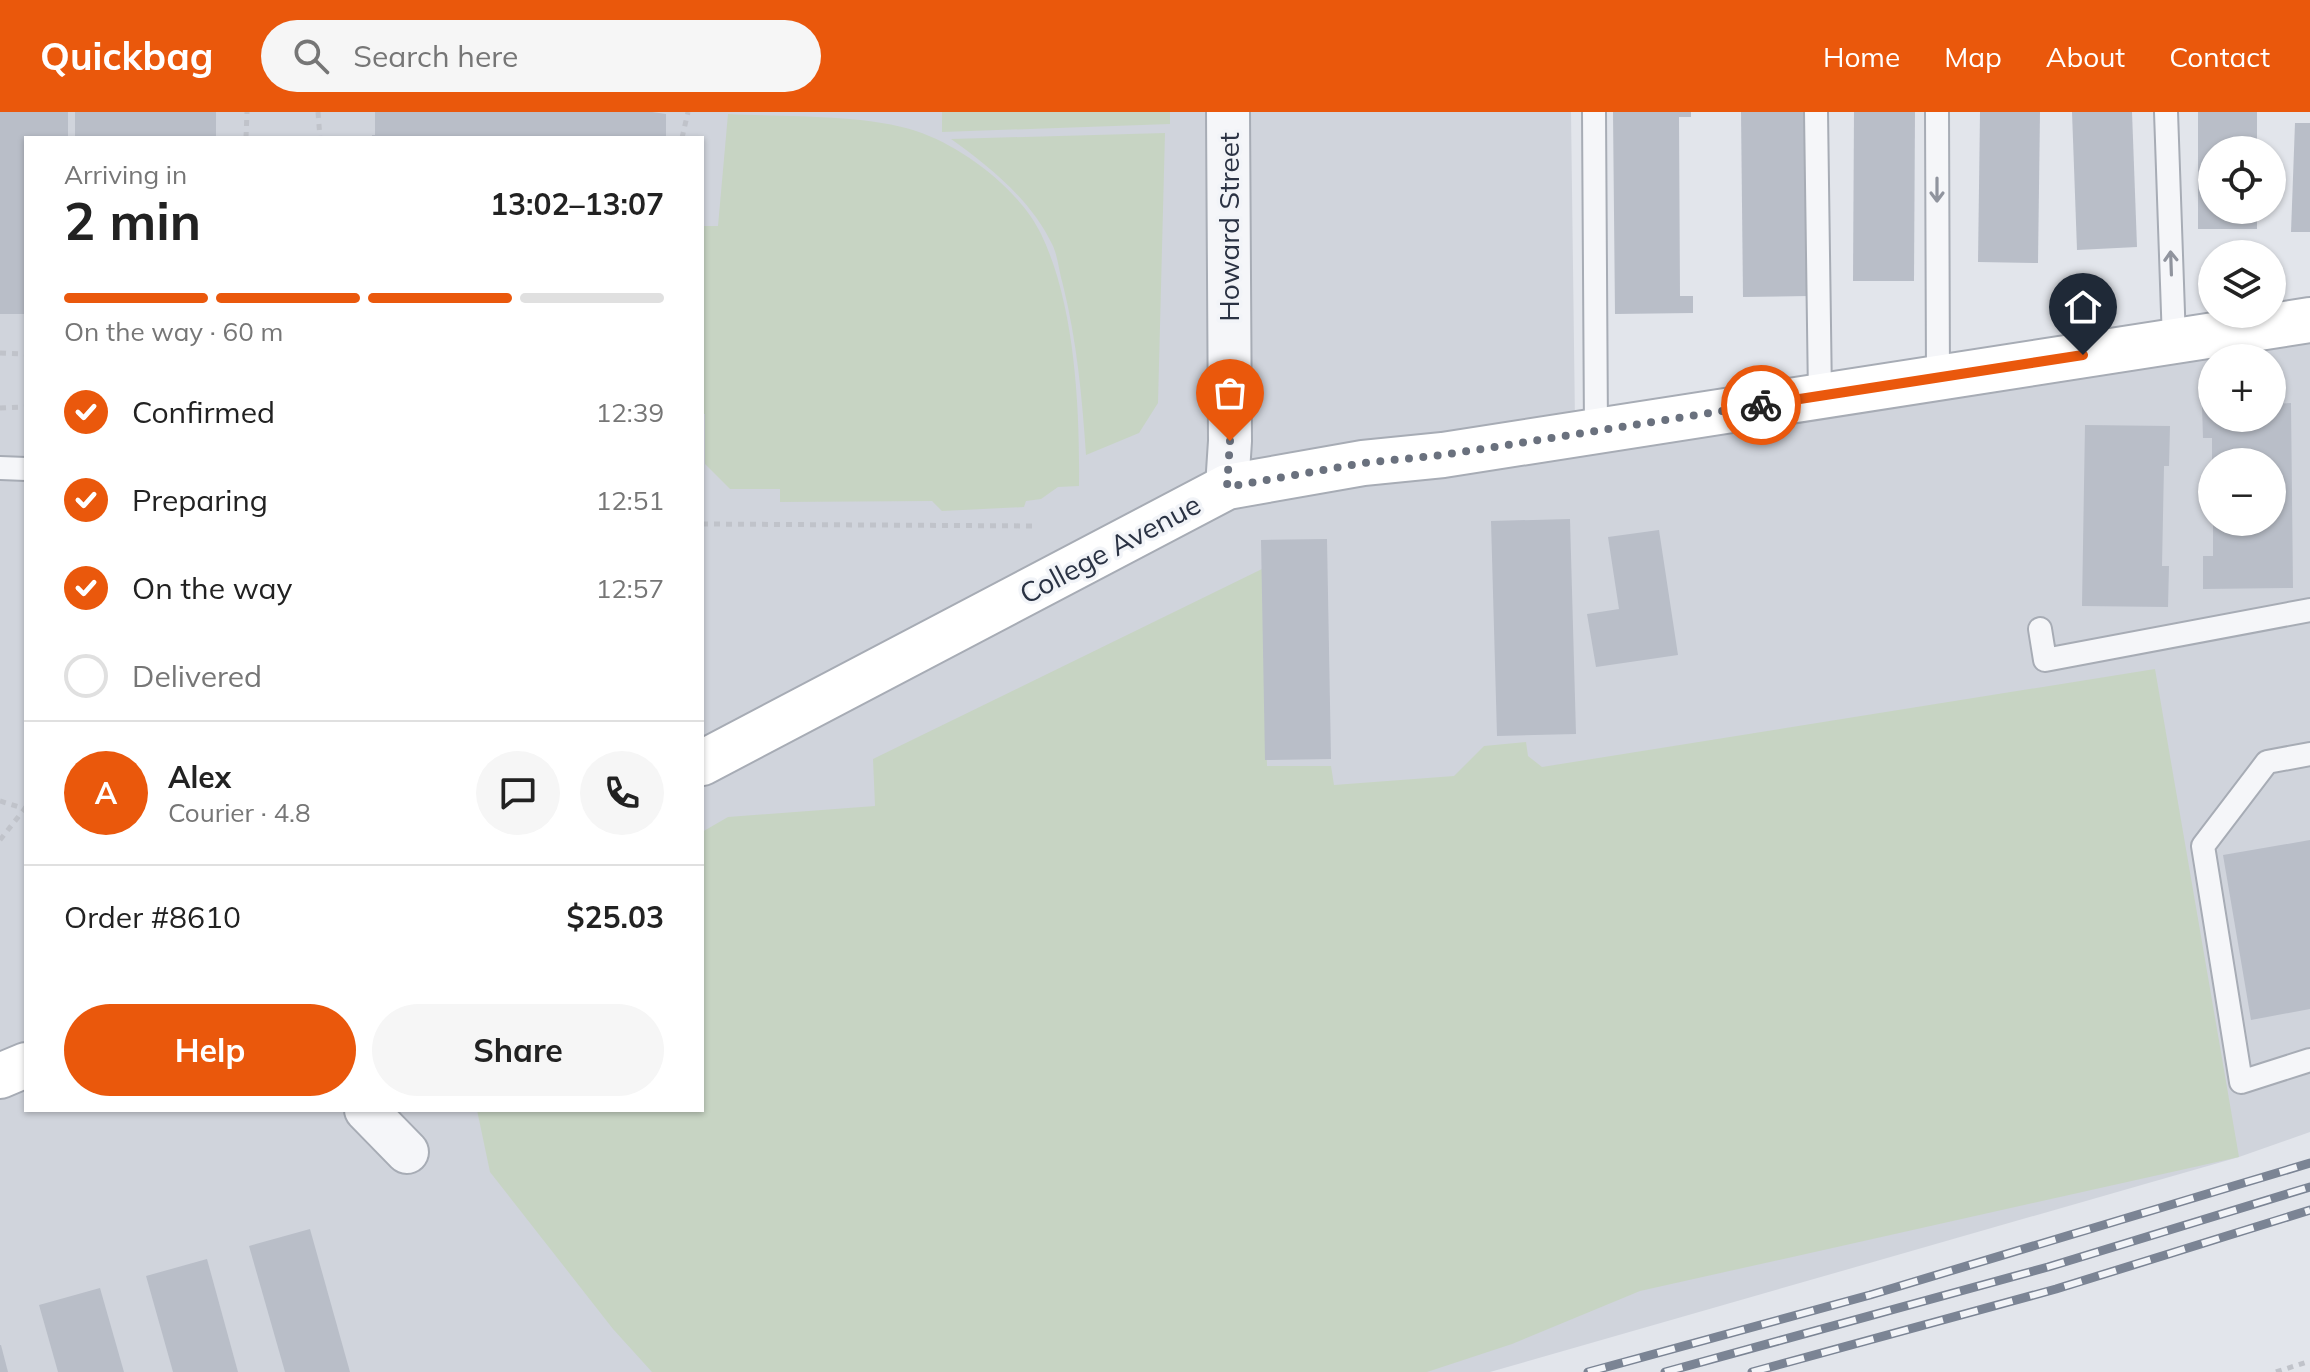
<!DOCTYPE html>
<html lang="en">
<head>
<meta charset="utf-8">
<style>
	body { margin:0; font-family:Mulish,sans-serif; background:#f6f6f6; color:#222; height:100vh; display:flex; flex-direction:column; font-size:30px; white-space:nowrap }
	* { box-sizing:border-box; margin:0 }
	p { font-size:26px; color:#767676 }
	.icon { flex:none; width:44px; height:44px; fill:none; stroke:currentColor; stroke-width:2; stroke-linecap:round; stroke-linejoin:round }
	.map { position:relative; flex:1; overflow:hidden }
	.details { position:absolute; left:24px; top:24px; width:680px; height:976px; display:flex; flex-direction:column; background:#fff; border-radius:0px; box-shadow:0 2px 6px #0004 }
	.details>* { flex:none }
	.buttons { position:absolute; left:2198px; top:24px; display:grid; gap:16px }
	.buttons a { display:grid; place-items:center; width:88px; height:88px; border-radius:50%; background:#fff; box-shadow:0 2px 6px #0004; font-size:40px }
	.pin { position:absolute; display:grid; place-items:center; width:68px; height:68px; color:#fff; margin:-82px -34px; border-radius:50% 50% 50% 0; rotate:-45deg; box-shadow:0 0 8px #0007 }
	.pin .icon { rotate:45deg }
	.courier { position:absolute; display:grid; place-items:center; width:80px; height:80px; margin:-40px; border:6px solid #ea580c; border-radius:50%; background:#fff; color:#222; box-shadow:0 2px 10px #0007 }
	.headline em { font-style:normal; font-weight:700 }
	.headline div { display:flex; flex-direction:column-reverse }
	.headline { display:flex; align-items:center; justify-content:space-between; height:136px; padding:0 40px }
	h1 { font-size:52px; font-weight:700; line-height:60px }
	.bar { display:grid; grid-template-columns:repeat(4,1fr); gap:12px 8px; align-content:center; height:96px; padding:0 40px }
	.bar i { height:10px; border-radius:6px; background:#e0e0e0 }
	.bar .current { background:#ea580c }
	.bar p { grid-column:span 4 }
	.line { display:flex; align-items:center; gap:20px; padding:0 40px; border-top:2px solid #e0e0e0 }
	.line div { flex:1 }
	.round { display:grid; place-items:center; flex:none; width:84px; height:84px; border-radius:42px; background:#f6f6f6 }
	ol { padding:0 40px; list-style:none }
	li { display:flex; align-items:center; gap:24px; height:88px }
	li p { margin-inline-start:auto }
	li .icon { padding:8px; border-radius:50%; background:#ea580c; color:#fff; stroke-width:4 }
	li:last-child { color:#767676 }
	li i { width:44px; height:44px; border:4px solid #e0e0e0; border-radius:50% }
	.action { display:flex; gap:16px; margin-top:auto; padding:16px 40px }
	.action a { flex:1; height:92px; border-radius:48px; background:#ea580c; color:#fff; font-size:32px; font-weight:700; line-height:92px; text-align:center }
	.action a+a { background:#f6f6f6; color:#222 }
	header { display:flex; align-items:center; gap:48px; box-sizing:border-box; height:112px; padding:0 40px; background:#ea580c; color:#fff }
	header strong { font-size:38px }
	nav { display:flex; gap:44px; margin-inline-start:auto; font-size:28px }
	.search { width:560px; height:72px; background:#f6f6f6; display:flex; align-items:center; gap:20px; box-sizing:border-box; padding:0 28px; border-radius:44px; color:#767676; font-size:30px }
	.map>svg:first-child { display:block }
	.built { fill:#d0d4dc; fill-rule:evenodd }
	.green { fill:#c7d4c3 }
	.building { fill:#b9bec8 }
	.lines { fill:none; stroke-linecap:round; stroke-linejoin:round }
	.lane-casing { stroke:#a7acb5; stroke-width:26 }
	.street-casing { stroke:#a7acb5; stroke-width:46 }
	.secondary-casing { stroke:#a7acb5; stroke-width:48 }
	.path { stroke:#c0c3ca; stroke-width:5; stroke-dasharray:6 6; stroke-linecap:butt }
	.lane { stroke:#f5f6f9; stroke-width:22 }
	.street { stroke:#f5f6f9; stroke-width:42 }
	.secondary { stroke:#fff; stroke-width:44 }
	.rail-casing { stroke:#7b8494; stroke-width:9 }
	.rail { stroke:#f2f4f8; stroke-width:6; stroke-dasharray:18; stroke-linecap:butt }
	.oneway { stroke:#90949e }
	.done { stroke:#6a717e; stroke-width:8; stroke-dasharray:0 14.4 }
	.route { stroke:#ea580c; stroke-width:10 }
	.labels { text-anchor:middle; stroke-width:7; stroke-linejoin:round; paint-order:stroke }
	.street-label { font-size:28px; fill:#2a3243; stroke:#f2f4f8 }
</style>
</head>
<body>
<header>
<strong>Quickbag</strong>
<div class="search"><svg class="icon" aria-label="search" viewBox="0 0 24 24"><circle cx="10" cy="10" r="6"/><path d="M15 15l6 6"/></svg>Search here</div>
<nav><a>Home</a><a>Map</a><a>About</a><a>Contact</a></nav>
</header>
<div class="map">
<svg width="2310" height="1260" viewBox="0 0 2310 1260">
	<rect width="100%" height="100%" fill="#e2e5eb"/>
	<path class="built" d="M0,0H1571L1575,310L2310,196V1020L2239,1045L1490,1260H0ZM26,26H702V998H26ZM2212,246H2272V306H2212ZM2212,350H2272V410H2212Z"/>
	<g class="green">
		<polygon points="942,0 1170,0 1170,12 942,20"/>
		<path d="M728,2C782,5 865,2 916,19C962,34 1020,78 1041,122C1075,192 1080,296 1079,374L1058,375L1041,387L1026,389L1024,395L942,399L932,389L780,390V377H730L705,352V302H702V114H718Z"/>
		<path d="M1165,21L1158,291L1139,321L1086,343C1082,285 1077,230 1063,173C1059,160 1058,144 1052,132C1030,87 990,55 951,27Z"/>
		<polygon points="1262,457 1267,654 1331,654 1334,673 1454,664 1484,634 1526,630 1528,644 1542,655 2155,557 2239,1045 1640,1179 1512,1232 1427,1260 652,1260 613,1217 490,1060 477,998 702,998 702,720 728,705 875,694 873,647"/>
	</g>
	<g class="building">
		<polygon points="0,0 68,0 68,26 26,26 26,202 0,202"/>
		<rect x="75" y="0" width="141" height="26"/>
		<polygon points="375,0 652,0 666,2 666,26 372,26 372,23 375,23"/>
		<polygon points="1613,0 1691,0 1691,5 1679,5 1680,184 1693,184 1693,201 1615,202"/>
		<polygon points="1741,0 1807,0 1809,184 1743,185"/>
		<polygon points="1854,0 1915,0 1914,169 1853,169"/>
		<polygon points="1980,0 2040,0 2038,151 1978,150"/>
		<polygon points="2072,0 2132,0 2137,135 2077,138"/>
		<polygon points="2198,0 2257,0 2257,38 2212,38 2212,98 2257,98 2257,117 2198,117"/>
		<polygon points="2295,11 2310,11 2310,120 2291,120"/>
		<polygon points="2291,291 2293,476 2203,477 2203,444 2213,444 2213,410 2272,410 2272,350 2212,350 2212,326 2203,326 2202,293 2212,292 2212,306 2272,306 2272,292"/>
		<polygon points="2085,313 2170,314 2169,354 2164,354 2162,454 2169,454 2168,495 2082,494"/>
		<polygon points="1570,407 1576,622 1497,624 1491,409"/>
		<polygon points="1659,418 1678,543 1596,555 1587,502 1619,497 1608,425"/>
		<polygon points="1327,427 1331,647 1265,648 1261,428"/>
		<polygon points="2310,728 2310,897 2251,908 2223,743"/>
		<polygon points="310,1117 350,1260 285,1260 249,1134"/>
		<polygon points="207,1147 238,1260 173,1260 146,1164"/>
		<polygon points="100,1176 124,1260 58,1260 39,1193"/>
		<polygon points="0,1233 1,1233 8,1260 0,1260"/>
	</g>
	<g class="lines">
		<defs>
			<g id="lane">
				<polyline points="1594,0 1596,319"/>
				<polyline points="1816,0 1820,284"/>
				<polyline points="1937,0 1938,266"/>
				<polyline points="2166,0 2174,229"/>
				<polyline points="0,356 26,357"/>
				<polyline points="2040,517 2045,548 2310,498"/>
				<polyline points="2310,642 2267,650 2203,734 2241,970 2310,948"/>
			</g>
			<g id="street">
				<polyline points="1227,375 1230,329 1228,0"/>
				<polyline points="366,998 407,1040"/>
			</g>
			<g id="secondary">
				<polyline points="702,651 1227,375 1363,351 1443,343 2310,208"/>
				<polyline points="0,964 26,953"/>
			</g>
		</defs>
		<use href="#lane" class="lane-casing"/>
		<use href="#street" class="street-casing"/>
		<use href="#secondary" class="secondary-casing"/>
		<g class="path">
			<polyline points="318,0 320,26"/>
			<polyline points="246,26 247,0"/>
			<polyline points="682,26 688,0"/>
			<polyline points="0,241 26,242"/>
			<polyline points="0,296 26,295"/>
			<polyline points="702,412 1037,414"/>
			<polyline points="0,689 26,697"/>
			<polyline points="0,728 26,695"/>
			<polyline points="2276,1260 2310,1249"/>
		</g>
		<use href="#lane" class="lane"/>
		<use href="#street" class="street"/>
		<use href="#secondary" class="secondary"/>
		<defs>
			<g id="rail">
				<polyline points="1588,1260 1870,1183 2310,1051"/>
				<polyline points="1665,1260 2048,1155 2310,1075"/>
				<polyline points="1752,1260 2056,1177 2310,1098"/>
			</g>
		</defs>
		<use href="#rail" class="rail-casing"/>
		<use href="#rail" class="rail"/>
	</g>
	<defs><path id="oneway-shaft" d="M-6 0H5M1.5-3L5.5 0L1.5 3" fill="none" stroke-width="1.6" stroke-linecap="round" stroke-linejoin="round" transform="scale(2)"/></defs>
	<g class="oneway">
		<use href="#oneway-shaft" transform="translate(1937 78) rotate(90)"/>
		<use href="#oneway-shaft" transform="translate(2171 151) rotate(-92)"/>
	</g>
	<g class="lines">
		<polyline class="done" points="1230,329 1227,375 1363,351 1443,343 1761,293"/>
		<polyline class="route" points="1761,293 2083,243"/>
	</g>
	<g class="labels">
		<g class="street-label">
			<text transform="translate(1229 115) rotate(-90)" y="10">Howard Street</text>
			<text transform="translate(1110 437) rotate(-28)" y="10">College Avenue</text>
		</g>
	</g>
</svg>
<div class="buttons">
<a><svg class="icon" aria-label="locate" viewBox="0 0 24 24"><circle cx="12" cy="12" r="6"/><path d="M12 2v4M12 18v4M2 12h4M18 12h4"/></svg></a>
<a><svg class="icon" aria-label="layers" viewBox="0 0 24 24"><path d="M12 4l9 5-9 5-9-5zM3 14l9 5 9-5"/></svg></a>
<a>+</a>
<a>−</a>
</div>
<div class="pin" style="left:1230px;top:329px;background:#ea580c"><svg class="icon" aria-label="bag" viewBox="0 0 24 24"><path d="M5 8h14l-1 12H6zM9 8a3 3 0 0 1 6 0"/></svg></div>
<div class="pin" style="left:2083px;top:243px;background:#1f2937"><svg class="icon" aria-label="home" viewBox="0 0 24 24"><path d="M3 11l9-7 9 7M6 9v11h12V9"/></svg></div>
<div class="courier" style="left:1761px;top:293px"><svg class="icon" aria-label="bike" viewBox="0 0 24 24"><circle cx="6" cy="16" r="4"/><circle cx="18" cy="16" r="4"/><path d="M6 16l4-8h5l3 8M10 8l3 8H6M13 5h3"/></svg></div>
<section class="details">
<div class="headline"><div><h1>2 min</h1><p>Arriving in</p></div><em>13:02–13:07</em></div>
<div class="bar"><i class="current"></i><i class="current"></i><i class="current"></i><i></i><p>On the way · 60 m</p></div>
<ol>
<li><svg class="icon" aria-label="check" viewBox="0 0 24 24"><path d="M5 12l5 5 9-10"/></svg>Confirmed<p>12:39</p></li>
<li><svg class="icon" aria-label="check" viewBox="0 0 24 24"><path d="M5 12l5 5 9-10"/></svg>Preparing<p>12:51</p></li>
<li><svg class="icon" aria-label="check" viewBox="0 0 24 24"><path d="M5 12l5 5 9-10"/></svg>On the way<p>12:57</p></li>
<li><i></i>Delivered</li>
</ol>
<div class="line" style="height:144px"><b class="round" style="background:#ea580c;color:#fff">A</b><div><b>Alex</b><p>Courier · 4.8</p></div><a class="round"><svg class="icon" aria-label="chat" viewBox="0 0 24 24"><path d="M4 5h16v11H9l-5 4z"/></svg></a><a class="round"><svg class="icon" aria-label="phone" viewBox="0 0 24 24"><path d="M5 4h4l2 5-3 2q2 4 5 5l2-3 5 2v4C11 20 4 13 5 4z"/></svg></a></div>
<div class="line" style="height:104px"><div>Order #8610</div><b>$25.03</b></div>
<div class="action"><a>Help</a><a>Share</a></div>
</section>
</div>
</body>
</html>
